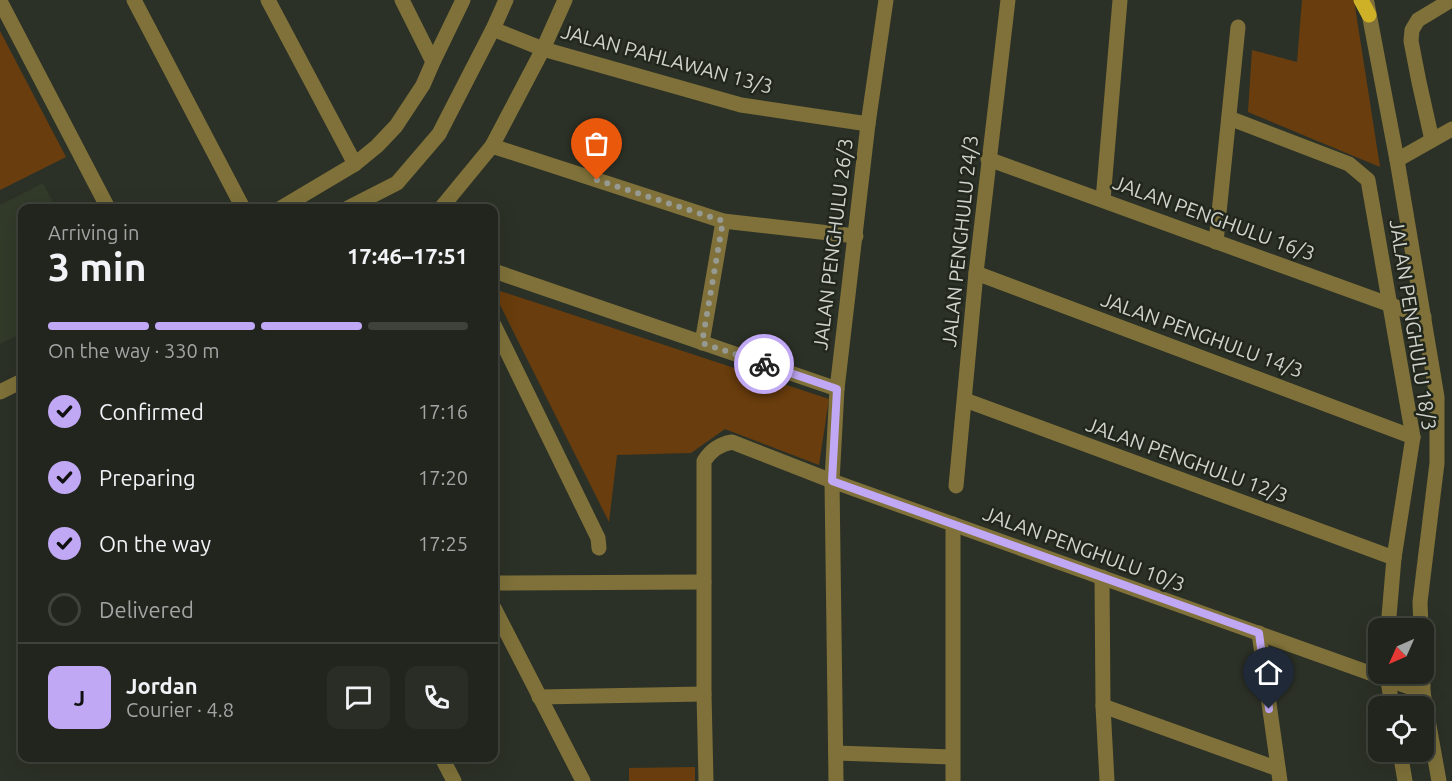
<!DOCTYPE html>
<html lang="en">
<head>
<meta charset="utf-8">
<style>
	body { margin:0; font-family:Ubuntu,sans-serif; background:#292d26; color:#f1f3f6; height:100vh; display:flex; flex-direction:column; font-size:22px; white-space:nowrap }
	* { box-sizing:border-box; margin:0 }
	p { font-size:20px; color:#a2a5a4 }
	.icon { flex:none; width:33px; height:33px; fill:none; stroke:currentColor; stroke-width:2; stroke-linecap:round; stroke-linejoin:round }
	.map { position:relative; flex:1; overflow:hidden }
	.panel { position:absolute; left:18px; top:204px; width:480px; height:558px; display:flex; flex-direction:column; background:#21251d; border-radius:12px; box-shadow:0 6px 24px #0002,0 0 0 2px #3e423b }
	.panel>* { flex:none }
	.needle { width:39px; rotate:225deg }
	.fabs { position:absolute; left:1368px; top:618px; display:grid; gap:12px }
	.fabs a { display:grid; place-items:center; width:66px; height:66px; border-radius:12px; background:#21251d; box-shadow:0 6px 24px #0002,0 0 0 2px #3e423b; font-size:30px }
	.pin { position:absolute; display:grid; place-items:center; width:51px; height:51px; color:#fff; margin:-62px -26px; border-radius:50% 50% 50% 0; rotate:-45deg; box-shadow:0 0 6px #0007 }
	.pin .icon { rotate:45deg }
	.courier { position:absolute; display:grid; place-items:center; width:60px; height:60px; margin:-30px; border:4px solid #c0a8f4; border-radius:50%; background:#fff; color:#222; box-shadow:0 2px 8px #0007 }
	.summary em { font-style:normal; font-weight:700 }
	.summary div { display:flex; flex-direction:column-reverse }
	.summary { display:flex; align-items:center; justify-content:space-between; height:102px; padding:0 30px }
	h1 { font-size:39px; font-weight:700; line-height:45px }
	.bar { display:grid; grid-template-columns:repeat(4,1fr); gap:9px 6px; align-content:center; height:72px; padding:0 30px }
	.bar i { height:8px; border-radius:4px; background:#3e423b }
	.bar .current { background:#c0a8f4 }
	.bar p { grid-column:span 4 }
	.line { display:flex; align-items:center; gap:15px; padding:0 30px; border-top:2px solid #3e423b }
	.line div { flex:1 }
	.round { display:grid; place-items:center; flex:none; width:63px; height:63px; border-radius:12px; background:#292d26 }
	ol { padding:0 30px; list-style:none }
	li { display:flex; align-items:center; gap:18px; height:66px }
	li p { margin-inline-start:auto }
	li .icon { padding:6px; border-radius:50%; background:#c0a8f4; color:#111; stroke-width:4 }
	li:last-child { color:#a2a5a4 }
	li i { width:33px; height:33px; border:3px solid #3e423b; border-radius:50% }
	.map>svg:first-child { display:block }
	.built { fill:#323a2a }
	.green { fill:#693d0d }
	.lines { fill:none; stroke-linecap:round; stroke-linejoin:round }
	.minor { stroke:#7f7139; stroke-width:15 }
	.major { stroke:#cfb128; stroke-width:15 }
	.done { stroke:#979a93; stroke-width:6; stroke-dasharray:0 10.8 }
	.route { stroke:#c0a8f4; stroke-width:8 }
	.labels { text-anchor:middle; stroke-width:5; stroke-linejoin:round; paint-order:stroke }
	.street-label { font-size:20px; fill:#d0d3cd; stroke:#22271d }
</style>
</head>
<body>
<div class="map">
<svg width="1452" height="781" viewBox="0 0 1452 781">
	<rect width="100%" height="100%" fill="#2c3127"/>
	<polygon class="built" points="43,183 56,208 22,208 22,333 0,344 0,205"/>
	<g class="green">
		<polygon points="1302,0 1354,0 1380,167 1248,112 1252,50 1297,62"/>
		<polygon points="0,31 66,157 0,190"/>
		<polygon points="494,289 829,399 819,465 725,429 691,453 617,455 609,522 494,293"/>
		<polygon points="695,767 695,781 629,781 629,768"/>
	</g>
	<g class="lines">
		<g class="minor">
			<polyline points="134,0 243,208"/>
			<polyline points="268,0 355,164"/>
			<polyline points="402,0 433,62"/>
			<polyline points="0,1 108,208"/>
			<polyline points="1367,3 1397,160 1437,397 1437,463 1420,602 1421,628"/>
			<polyline points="493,29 543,49 741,105 868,124"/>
			<polyline points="1229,118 1349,164 1368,180 1413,437 1394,558 1388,628"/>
			<polyline points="1432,140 1419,82 1411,41 1412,30 1418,20 1451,0"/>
			<polyline points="492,146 723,221 856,236"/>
			<polyline points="988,159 1424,317"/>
			<polyline points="1397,160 1452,129"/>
			<polyline points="1103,200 1120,0"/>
			<polyline points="281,208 355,164 377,146 396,126 423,85 433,62 463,0"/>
			<polyline points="348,208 397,183 439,134 493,29 506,0"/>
			<polyline points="441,208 492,146 543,49 565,0"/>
			<polyline points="1216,242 1238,27"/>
			<polyline points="494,271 837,389"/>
			<polyline points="976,273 1413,437"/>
			<polyline points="494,325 598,538 599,548"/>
			<polyline points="702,343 723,221"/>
			<polyline points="0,392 22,381"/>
			<polyline points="965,400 1394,558"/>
			<polyline points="956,486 976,273 1008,0"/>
			<polyline points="953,524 953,781"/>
			<polyline points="1102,577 1103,706 1107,781"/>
			<polyline points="494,583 704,582"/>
			<polyline points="494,608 583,781"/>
			<polyline points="1259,633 1280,781"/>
			<polyline points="1387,674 1392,706"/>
			<polyline points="1423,674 1423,692 1439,781"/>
			<polyline points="539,697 704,694"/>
			<polyline points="1103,706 1278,769"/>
			<polyline points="1400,752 1405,781"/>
			<polyline points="836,753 952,757"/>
			<polyline points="442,758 454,781"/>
			<path d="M706,781L704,694V461C711,450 720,444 732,442L832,481L1423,692"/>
			<polyline points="836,781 832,481 837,389 868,124 886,0"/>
		</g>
		<polyline class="major" points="1361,0 1369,15"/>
	</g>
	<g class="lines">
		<polyline class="done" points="597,180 723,221 702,343 764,364"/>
		<polyline class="route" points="764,364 837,389 832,481 1259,633 1269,709"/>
	</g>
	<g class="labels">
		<g class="street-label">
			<text transform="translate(667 59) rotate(15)" y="7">JALAN PAHLAWAN 13/3</text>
			<text transform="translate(1214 218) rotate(20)" y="7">JALAN PENGHULU 16/3</text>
			<text transform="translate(960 241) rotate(-84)" y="7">JALAN PENGHULU 24/3</text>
			<text transform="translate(833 244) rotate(-83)" y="7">JALAN PENGHULU 26/3</text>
			<text transform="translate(1413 325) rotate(81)" y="7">JALAN PENGHULU 18/3</text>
			<text transform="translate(1202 335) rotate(20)" y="7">JALAN PENGHULU 14/3</text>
			<text transform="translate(1187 460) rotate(20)" y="7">JALAN PENGHULU 12/3</text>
			<text transform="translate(1084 549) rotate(20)" y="7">JALAN PENGHULU 10/3</text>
		</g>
	</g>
</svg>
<div class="fabs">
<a><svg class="needle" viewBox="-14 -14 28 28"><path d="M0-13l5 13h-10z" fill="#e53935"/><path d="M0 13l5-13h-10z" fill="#a2a5a4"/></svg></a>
<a><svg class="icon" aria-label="locate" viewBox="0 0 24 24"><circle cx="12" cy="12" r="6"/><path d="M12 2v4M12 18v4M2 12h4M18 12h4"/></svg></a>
</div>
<div class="pin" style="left:597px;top:180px;background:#ea580c"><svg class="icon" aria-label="bag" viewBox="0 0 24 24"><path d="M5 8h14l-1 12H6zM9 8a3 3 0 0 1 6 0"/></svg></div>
<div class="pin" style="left:1269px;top:709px;background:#1f2937"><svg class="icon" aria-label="home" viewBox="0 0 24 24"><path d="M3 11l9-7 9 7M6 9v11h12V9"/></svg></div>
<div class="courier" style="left:764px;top:364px"><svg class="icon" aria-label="bike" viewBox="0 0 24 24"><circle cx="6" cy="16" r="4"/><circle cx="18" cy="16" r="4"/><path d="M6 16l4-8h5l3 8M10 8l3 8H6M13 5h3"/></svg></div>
<section class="panel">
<div class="summary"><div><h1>3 min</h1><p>Arriving in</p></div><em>17:46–17:51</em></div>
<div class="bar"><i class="current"></i><i class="current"></i><i class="current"></i><i></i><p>On the way · 330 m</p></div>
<ol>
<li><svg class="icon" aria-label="check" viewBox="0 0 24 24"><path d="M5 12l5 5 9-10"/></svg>Confirmed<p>17:16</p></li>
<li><svg class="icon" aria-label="check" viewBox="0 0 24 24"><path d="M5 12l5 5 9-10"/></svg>Preparing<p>17:20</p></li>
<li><svg class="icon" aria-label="check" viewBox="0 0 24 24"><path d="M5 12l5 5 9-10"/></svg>On the way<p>17:25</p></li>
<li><i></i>Delivered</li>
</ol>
<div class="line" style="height:108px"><b class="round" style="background:#c0a8f4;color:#111">J</b><div><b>Jordan</b><p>Courier · 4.8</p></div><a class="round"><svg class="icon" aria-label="chat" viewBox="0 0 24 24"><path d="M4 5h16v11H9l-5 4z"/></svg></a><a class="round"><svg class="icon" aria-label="phone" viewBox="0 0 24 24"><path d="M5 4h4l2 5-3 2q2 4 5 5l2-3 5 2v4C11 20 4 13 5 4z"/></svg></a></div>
</section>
</div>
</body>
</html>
